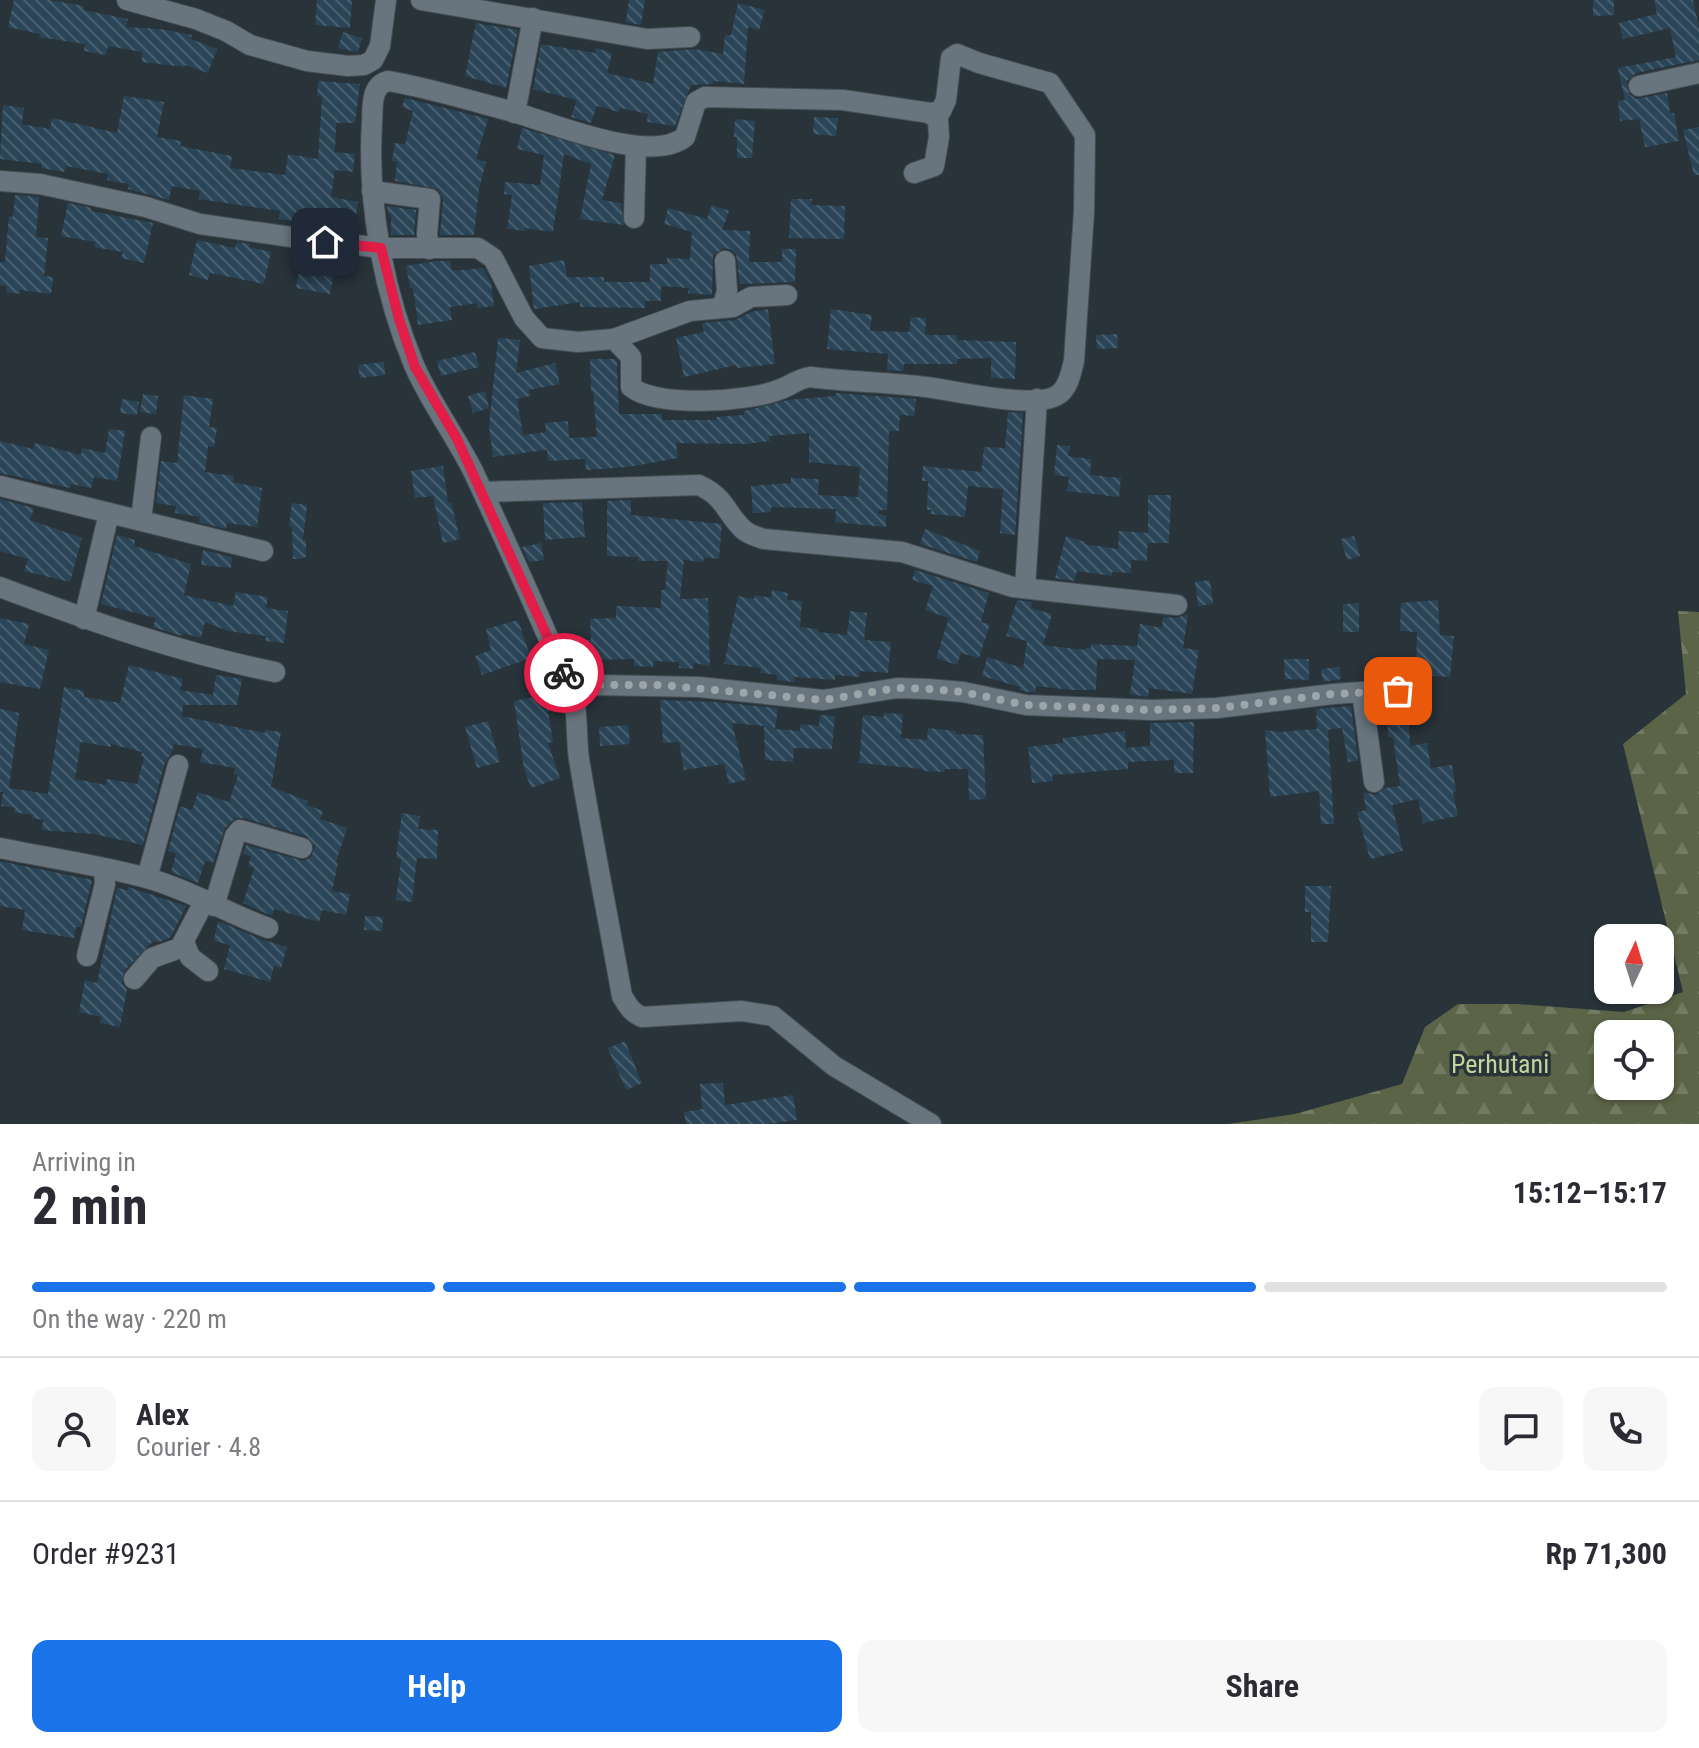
<!DOCTYPE html>
<html lang="en">
<head>
<meta charset="utf-8">
<style>
	body { margin:0; font-family:"Roboto Condensed",sans-serif; background:#f7f7f7; color:#2b2b33; height:100vh; display:flex; flex-direction:column; font-size:30px; white-space:nowrap }
	* { box-sizing:border-box; margin:0 }
	p { font-size:26px; color:#7c7c81 }
	.icon { flex:none; width:44px; height:44px; fill:none; stroke:currentColor; stroke-width:2; stroke-linecap:round; stroke-linejoin:round }
	.map { position:relative; height:1124px; overflow:hidden }
	.panel { display:flex; flex-direction:column; background:#fff; flex:1 }
	.panel>* { flex:none }
	.needle { width:52px; rotate:4deg }
	.controls { position:absolute; left:1594px; top:924px; display:grid; gap:16px }
	.controls a { display:grid; place-items:center; width:80px; height:80px; border-radius:16px; background:#fff; box-shadow:0 2px 6px #0004; font-size:40px }
	.pin { position:absolute; display:grid; place-items:center; width:68px; height:68px; color:#fff; margin:-34px; border-radius:16px; box-shadow:0 4px 12px #0006 }
	.courier { position:absolute; display:grid; place-items:center; width:80px; height:80px; margin:-40px; border:6px solid #e11d48; border-radius:50%; background:#fff; color:#222; box-shadow:0 2px 10px #0007 }
	.summary em { font-style:normal; font-weight:700 }
	.summary div { display:flex; flex-direction:column-reverse }
	.summary { display:flex; align-items:center; justify-content:space-between; height:136px; padding:0 32px }
	h1 { font-size:52px; font-weight:700; line-height:60px }
	.bar { display:grid; grid-template-columns:repeat(4,1fr); gap:12px 8px; align-content:center; height:96px; padding:0 32px }
	.bar i { height:10px; border-radius:6px; background:#e1e1e2 }
	.bar .on { background:#1a73e8 }
	.bar p { grid-column:span 4 }
	.line { display:flex; align-items:center; gap:20px; padding:0 32px; border-top:2px solid #e1e1e2 }
	.line div { flex:1 }
	.round { display:grid; place-items:center; flex:none; width:84px; height:84px; border-radius:16px; background:#f7f7f7 }
	.primary-button { display:flex; gap:16px; margin-top:auto; padding:16px 32px }
	.primary-button a { flex:1; height:92px; border-radius:16px; background:#1a73e8; color:#fff; font-size:32px; font-weight:700; line-height:92px; text-align:center }
	.primary-button a+a { background:#f7f7f7; color:#2b2b33 }
	.map>svg:first-child { display:block }
	.forest { fill:url(#forest-firs); fill-rule:evenodd }
	.building { fill:url(#building-back-hatch); fill-rule:evenodd }
	.lines { fill:none; stroke-linecap:round; stroke-linejoin:round }
	.minor-casing { stroke:#464e54; stroke-width:22 }
	.minor { stroke:#69757e; stroke-width:20 }
	.done { stroke:#9ca5aa; stroke-width:8; stroke-dasharray:0 14.4 }
	.route { stroke:#e11d48; stroke-width:10 }
	.labels { text-anchor:middle; stroke-width:7; stroke-linejoin:round; paint-order:stroke }
	.park-label { font-size:26px; fill:#c5d49c; stroke:#28333a }
</style>
</head>
<body>
<div class="map">
<svg width="1699" height="1124" viewBox="0 0 1699 1124">
	<defs>
		<pattern id="forest-firs" width="22" height="20" patternUnits="userSpaceOnUse" patternTransform="scale(2)"><rect width="22" height="20" fill="#5c6447"/><path d="M5 1l3.5 6h-7zM16 11l3.5 6h-7z" fill="#737a62"/></pattern>
		<pattern id="building-back-hatch" width="6" height="6" patternUnits="userSpaceOnUse" patternTransform="scale(2)"><rect width="6" height="6" fill="#2b4558"/><path d="M-1 5l2 2M0 0l6 6M5-1l2 2" fill="none" stroke="#496070"/></pattern>
	</defs>
	<rect width="100%" height="100%" fill="#28333a"/>
	<path class="forest" d="M1678,611L1699,612V1124H1228L1295,1114L1402,1084L1425,1027L1458,1004H1517L1624,1012L1683,992L1623,744L1686,694ZM1608,1034H1660V1086H1608Z"/>
	<g class="building">
		<polygon points="14,0 49,0 84,6 83,10 128,19 126,27 160,29 192,35 191,39 217,49 208,73 185,65 184,67 142,62 142,52 108,46 106,55 84,51 85,44 39,37 40,34 8,27"/>
		<polygon points="317,0 352,0 350,28 315,25"/>
		<polygon points="629,0 645,0 641,25 626,22"/>
		<polygon points="1593,0 1614,0 1614,15 1593,16"/>
		<polygon points="1654,0 1693,0 1699,27 1699,60 1636,73 1627,81 1629,94 1636,99 1667,93 1670,113 1674,113 1679,141 1645,147 1639,119 1620,121 1618,101 1625,100 1618,68 1676,57 1670,28 1623,39 1619,23 1657,14"/>
		<polygon points="738,3 765,10 759,30 748,27 744,84 713,81 713,84 691,85 675,126 647,122 648,114 620,108 619,112 597,106 591,123 571,117 577,100 533,89 541,44 595,53 596,48 612,53 607,73 653,84 658,52 694,49 723,54 725,35 731,35"/>
		<polygon points="476,23 518,30 506,88 465,76"/>
		<polygon points="343,32 362,38 358,52 338,48"/>
		<polygon points="318,81 360,84 355,123 336,123 335,152 355,154 353,172 335,170 331,197 358,202 354,229 327,224 327,227 279,219 280,211 199,199 200,191 172,186 169,200 128,189 129,184 107,180 108,174 66,166 64,172 41,168 42,164 0,159 3,105 24,108 22,124 50,129 52,118 117,133 124,96 164,102 157,137 181,141 180,146 232,156 230,168 285,175 288,154 318,159 322,97 317,96"/>
		<polygon points="405,98 488,119 476,159 486,162 479,189 474,235 440,235 443,200 438,189 395,181 397,162 392,161 395,143 405,144 413,111 402,107"/>
		<polygon points="814,117 838,118 836,136 813,134"/>
		<polygon points="735,119 755,121 752,158 737,158 737,137 734,137"/>
		<polygon points="1699,127 1699,175 1694,175 1683,130"/>
		<polygon points="522,128 615,155 602,200 621,203 624,225 580,219 591,164 564,154 553,232 525,228 525,231 507,229 512,195 504,194 505,182 540,185 544,155 517,149"/>
		<polygon points="15,195 39,197 36,237 48,238 44,276 53,277 51,294 20,290 20,294 6,292 7,286 0,285 0,262 5,262 9,216 13,217"/>
		<polygon points="791,199 812,199 811,205 845,206 844,239 789,238"/>
		<polygon points="68,203 92,208 91,211 153,223 144,263 121,258 123,252 94,247 95,242 61,236"/>
		<polygon points="712,205 729,211 722,230 750,231 749,262 782,262 782,249 796,249 795,282 740,284 736,254 730,249 723,248 713,256 712,295 688,293 689,288 661,286 661,301 645,301 645,308 580,307 580,302 534,309 529,266 564,260 567,277 604,277 604,282 650,282 650,264 667,264 667,258 690,259 692,232 664,224 668,208 707,219"/>
		<polygon points="387,206 416,210 414,235 391,235 391,214 388,214"/>
		<polygon points="197,240 235,248 237,242 250,244 249,247 271,252 264,284 210,273 208,280 189,275"/>
		<polygon points="303,252 337,256 330,294 296,288"/>
		<polygon points="437,261 450,261 452,271 483,268 491,283 494,306 477,308 477,303 450,307 452,320 418,325 413,288 410,288 406,266"/>
		<polygon points="768,309 775,364 737,368 736,365 684,377 676,338 704,332 702,323 735,320 751,312"/>
		<polygon points="831,309 872,315 870,331 909,332 911,317 926,318 925,335 957,335 957,340 1016,342 1015,379 991,378 991,358 957,359 957,364 904,364 903,371 887,370 888,354 827,349"/>
		<polygon points="1117,334 1118,348 1097,349 1096,335"/>
		<polygon points="498,338 520,340 516,373 555,363 560,384 529,390 530,396 517,399 523,435 546,432 545,423 568,421 569,438 597,437 593,392 591,392 590,359 615,359 617,362 619,414 662,414 662,420 717,420 716,417 744,415 744,411 788,400 835,396 836,393 916,399 914,416 900,415 899,431 889,431 887,510 879,510 878,513 886,516 886,527 835,522 836,509 771,507 771,512 753,513 751,486 791,483 791,478 819,479 818,495 858,497 860,467 809,462 809,433 769,436 770,441 747,444 676,443 678,458 629,467 586,470 585,459 548,461 547,450 493,457 489,426"/>
		<polygon points="475,352 479,367 441,376 437,361"/>
		<polygon points="384,362 385,375 360,378 358,365"/>
		<polygon points="485,391 489,408 473,413 468,396"/>
		<polygon points="143,394 158,396 156,414 140,412"/>
		<polygon points="184,395 213,399 209,427 217,428 214,447 208,446 205,472 234,476 233,482 262,488 257,527 227,523 226,529 199,522 200,517 175,513 176,506 156,503 161,461 177,463"/>
		<polygon points="122,399 139,402 137,415 120,413"/>
		<polygon points="1008,412 1023,413 1015,535 1000,533 1003,489 968,486 965,517 930,514 932,510 927,510 928,481 922,481 923,466 981,472 984,447 1005,448"/>
		<polygon points="109,429 125,431 117,481 94,477 91,488 71,484 70,488 0,473 0,441 33,449 35,443 81,455 82,448 105,453"/>
		<polygon points="1057,445 1070,446 1068,456 1091,459 1090,475 1121,478 1119,497 1067,491 1069,477 1054,475"/>
		<polygon points="443,466 448,503 451,502 460,539 443,543 433,496 415,498 411,471"/>
		<polygon points="1148,495 1171,495 1169,543 1148,543"/>
		<polygon points="0,499 34,508 30,520 82,538 70,582 24,571 28,559 0,551"/>
		<polygon points="631,500 631,515 722,524 719,559 704,557 703,562 684,560 680,599 708,598 710,666 694,663 693,669 679,668 679,662 654,661 653,667 634,666 634,659 595,660 596,672 578,673 578,663 574,664 573,640 591,640 590,619 616,618 616,606 661,608 661,590 665,590 668,561 638,561 638,557 607,556 607,501"/>
		<polygon points="582,502 585,537 545,540 543,503"/>
		<polygon points="292,503 307,505 303,540 306,540 306,557 300,559 293,559 292,527 289,526"/>
		<polygon points="925,529 980,551 977,562 920,544"/>
		<polygon points="1119,531 1148,533 1147,561 1131,560 1131,573 1112,572 1112,576 1077,571 1074,581 1055,578 1066,536 1085,542 1084,544 1118,549"/>
		<polygon points="117,535 135,540 134,546 191,564 184,595 233,606 236,592 268,597 266,608 288,611 284,643 265,641 266,636 228,631 205,622 201,638 183,633 182,636 153,627 156,618 101,604"/>
		<polygon points="1354,536 1360,556 1347,560 1341,539"/>
		<polygon points="541,543 544,560 529,562 522,547"/>
		<polygon points="203,550 232,557 231,568 201,565"/>
		<polygon points="915,570 989,593 981,622 990,624 979,658 961,653 957,665 936,658 949,618 925,610 933,586 912,580"/>
		<polygon points="1210,580 1213,604 1198,606 1195,582"/>
		<polygon points="772,590 788,593 787,600 802,601 800,627 818,629 818,632 847,635 850,611 867,613 864,640 891,642 888,673 860,671 859,677 835,675 835,680 795,677 794,682 777,680 777,675 760,673 761,668 724,664 738,596 754,599 755,595 771,598"/>
		<polygon points="1017,600 1032,602 1031,608 1052,614 1043,645 1085,650 1085,648 1091,648 1091,644 1137,646 1140,624 1162,628 1163,617 1176,618 1188,614 1183,648 1199,650 1192,694 1149,688 1148,697 1130,694 1135,660 1097,659 1096,690 1072,690 1036,686 1035,692 1028,692 1019,690 1020,687 982,676 987,657 1023,668 1027,641 1006,636"/>
		<polygon points="1438,600 1440,635 1454,636 1450,677 1416,675 1417,632 1400,631 1401,603"/>
		<polygon points="1359,603 1359,632 1343,632 1343,604"/>
		<polygon points="0,618 29,624 24,644 49,650 40,689 0,682"/>
		<polygon points="518,620 531,658 482,675 475,656 491,650 486,629"/>
		<polygon points="1284,659 1309,659 1309,680 1285,679"/>
		<path d="M129,665L183,679L180,690L213,695L216,675L242,679L237,705H183L182,716L265,733L266,730L281,732L271,787L308,801L307,805L323,811L320,819L347,828L336,862L338,863L332,891L350,894L346,915L322,910L319,922L274,909L272,916L243,903L254,868L248,866L251,856L243,854L246,845L304,861L311,857L315,846L306,836L244,818H235L225,828L213,863L205,861L198,883L171,872L176,854L168,851L180,806L192,810L198,792L229,802L238,775L234,774L235,768L200,762L203,749L174,744L171,754L165,762L143,845L94,834L42,830L43,820L32,818L33,815L14,812L15,808L1,806L3,792H0V709L19,713L9,788L48,794L64,687L84,691V697L120,703ZM81,742L111,747V744L142,752L141,756L144,757L137,784L107,779L106,785L75,779Z"/>
		<polygon points="1339,667 1341,679 1323,682 1321,669"/>
		<polygon points="549,694 553,710 548,711 553,742 548,743 560,778 531,788 524,769 514,701"/>
		<polygon points="660,700 716,702 778,708 775,729 800,731 801,724 819,726 820,715 835,716 832,749 794,748 793,762 765,760 764,726 732,723 746,780 729,784 724,764 684,770 679,742 663,743"/>
		<polygon points="1408,704 1410,746 1427,743 1431,768 1452,765 1456,792 1453,792 1458,816 1423,823 1418,799 1392,805 1403,851 1370,859 1357,812 1366,810 1363,792 1376,795 1385,788 1400,786 1393,737 1388,737 1387,705"/>
		<polygon points="1351,706 1358,761 1348,762 1342,728 1328,730 1334,824 1321,824 1319,791 1270,797 1265,730 1279,732 1317,729 1316,709"/>
		<polygon points="884,713 903,714 901,738 927,740 928,728 956,731 956,734 983,735 986,799 969,800 968,769 945,769 944,772 923,771 923,769 859,763 863,715 884,717"/>
		<polygon points="488,721 500,762 477,768 465,727"/>
		<polygon points="1194,722 1193,773 1174,773 1174,760 1128,762 1128,769 1052,775 1053,781 1032,783 1028,747 1063,743 1063,738 1125,731 1126,748 1150,746 1150,723"/>
		<polygon points="628,725 630,744 600,746 599,727"/>
		<polygon points="402,813 420,816 418,829 438,830 437,859 417,858 412,902 396,900 401,859 396,858"/>
		<polygon points="0,861 92,880 81,927 76,927 74,938 22,930 25,910 0,906"/>
		<polygon points="1305,886 1331,886 1328,942 1311,942 1311,912 1305,912"/>
		<polygon points="128,887 186,906 171,937 159,942 153,941 124,971 122,983 127,990 120,1027 100,1023 101,1017 79,1012 85,980 97,983 117,888 128,890"/>
		<polygon points="365,916 383,917 382,931 364,930"/>
		<polygon points="218,921 263,940 287,947 281,968 274,966 270,982 224,969 230,945 214,941"/>
		<polygon points="625,1041 642,1083 626,1090 608,1048"/>
		<polygon points="723,1083 725,1105 793,1095 797,1120 769,1124 686,1124 684,1112 702,1109 700,1084"/>
	</g>
	<g class="lines">
		<defs>
			<g id="minor">
				<polyline points="127,0 196,19 226,31 250,45 307,61 348,66 364,65 373,60 380,46 386,0"/>
				<polyline points="421,0 647,39 690,37"/>
				<polyline points="1639,86 1699,73"/>
				<polyline points="515,113 533,18"/>
				<path d="M930,113L843,100L705,97L696,102L685,137C649,165 553,123 513,112C472,101 430,88 388,81C370,86 373,107 372,122C367,202 383,291 414,365C430,402 455,435 473,471C505,539 535,607 565,676C580,697 575,733 579,759C592,838 608,917 622,996C628,1006 631,1012 642,1017L742,1011L773,1016L834,1066L931,1124"/>
				<path d="M0,181L40,184L146,207L200,224L298,238L381,248H478L493,258L524,318L542,338L578,342L614,339L631,357V387C657,408 750,402 781,389C791,385 798,379 810,377C849,382 888,382 926,387C954,390 1038,411 1059,394C1069,387 1071,372 1074,361L1084,212L1085,135L1050,83L979,63L957,54L951,58L946,100L941,111L930,113L938,120L939,137L934,166L914,173"/>
				<polyline points="372,191 430,199 427,234 429,249"/>
				<polyline points="634,218 636,146"/>
				<polyline points="722,308 727,291 725,261"/>
				<polyline points="614,339 690,311 733,307 751,297 787,295"/>
				<polyline points="0,486 263,551"/>
				<path d="M483,492L699,485C727,498 726,515 745,531C750,535 758,537 764,539L902,552L1013,587L1177,605"/>
				<polyline points="141,520 151,437"/>
				<path d="M0,587C90,621 180,653 275,672"/>
				<polyline points="1025,588 1037,399"/>
				<polyline points="84,619 109,513"/>
				<polyline points="574,687 598,685 699,687 823,700 897,688 928,689 963,692 1026,705 1152,710 1217,708 1333,694 1420,688"/>
				<polyline points="1362,692 1374,782"/>
				<path d="M0,848C49,858 99,865 147,878C190,890 227,913 268,928"/>
				<polyline points="147,878 178,765"/>
				<polyline points="214,906 235,836 240,830 302,848"/>
				<polyline points="184,942 190,957 208,971"/>
				<polyline points="87,956 105,884 104,869"/>
				<polyline points="134,979 152,958 180,948 205,900"/>
			</g>
		</defs>
		<use href="#minor" class="minor-casing"/>
		<use href="#minor" class="minor"/>
	</g>
	<g class="lines">
		<polyline class="done" points="564,673 574,687 598,685 660,685 823,700 897,688 928,689 963,692 1026,705 1152,710 1217,708 1333,694 1398,691"/>
		<polyline class="route" points="325,242 381,248 399,319 415,367 457,439 564,673"/>
	</g>
	<g class="labels">
		<g class="park-label">
			<text x="1500" y="1073">Perhutani</text>
		</g>
	</g>
</svg>
<div class="controls">
<a><svg class="needle" viewBox="-14 -14 28 28"><path d="M0-13l5 13h-10z" fill="#e53935"/><path d="M0 13l5-13h-10z" fill="#7c7c81"/></svg></a>
<a><svg class="icon" aria-label="locate" viewBox="0 0 24 24"><circle cx="12" cy="12" r="6"/><path d="M12 2v4M12 18v4M2 12h4M18 12h4"/></svg></a>
</div>
<div class="pin" style="left:1398px;top:691px;background:#ea580c"><svg class="icon" aria-label="bag" viewBox="0 0 24 24"><path d="M5 8h14l-1 12H6zM9 8a3 3 0 0 1 6 0"/></svg></div>
<div class="pin" style="left:325px;top:242px;background:#1f2937"><svg class="icon" aria-label="home" viewBox="0 0 24 24"><path d="M3 11l9-7 9 7M6 9v11h12V9"/></svg></div>
<div class="courier" style="left:564px;top:673px"><svg class="icon" aria-label="bike" viewBox="0 0 24 24"><circle cx="6" cy="16" r="4"/><circle cx="18" cy="16" r="4"/><path d="M6 16l4-8h5l3 8M10 8l3 8H6M13 5h3"/></svg></div>
</div>
<section class="panel">
<div class="summary"><div><h1>2 min</h1><p>Arriving in</p></div><em>15:12–15:17</em></div>
<div class="bar"><i class="on"></i><i class="on"></i><i class="on"></i><i></i><p>On the way · 220 m</p></div>
<div class="line" style="height:144px"><a class="round"><svg class="icon" aria-label="person" viewBox="0 0 24 24"><circle cx="12" cy="8" r="4"/><path d="M4 21q1-7 8-7t8 7"/></svg></a><div><b>Alex</b><p>Courier · 4.8</p></div><a class="round"><svg class="icon" aria-label="chat" viewBox="0 0 24 24"><path d="M4 5h16v11H9l-5 4z"/></svg></a><a class="round"><svg class="icon" aria-label="phone" viewBox="0 0 24 24"><path d="M5 4h4l2 5-3 2q2 4 5 5l2-3 5 2v4C11 20 4 13 5 4z"/></svg></a></div>
<div class="line" style="height:104px"><div>Order #9231</div><b>Rp 71,300</b></div>
<div class="primary-button"><a>Help</a><a>Share</a></div>
</section>
</body>
</html>
